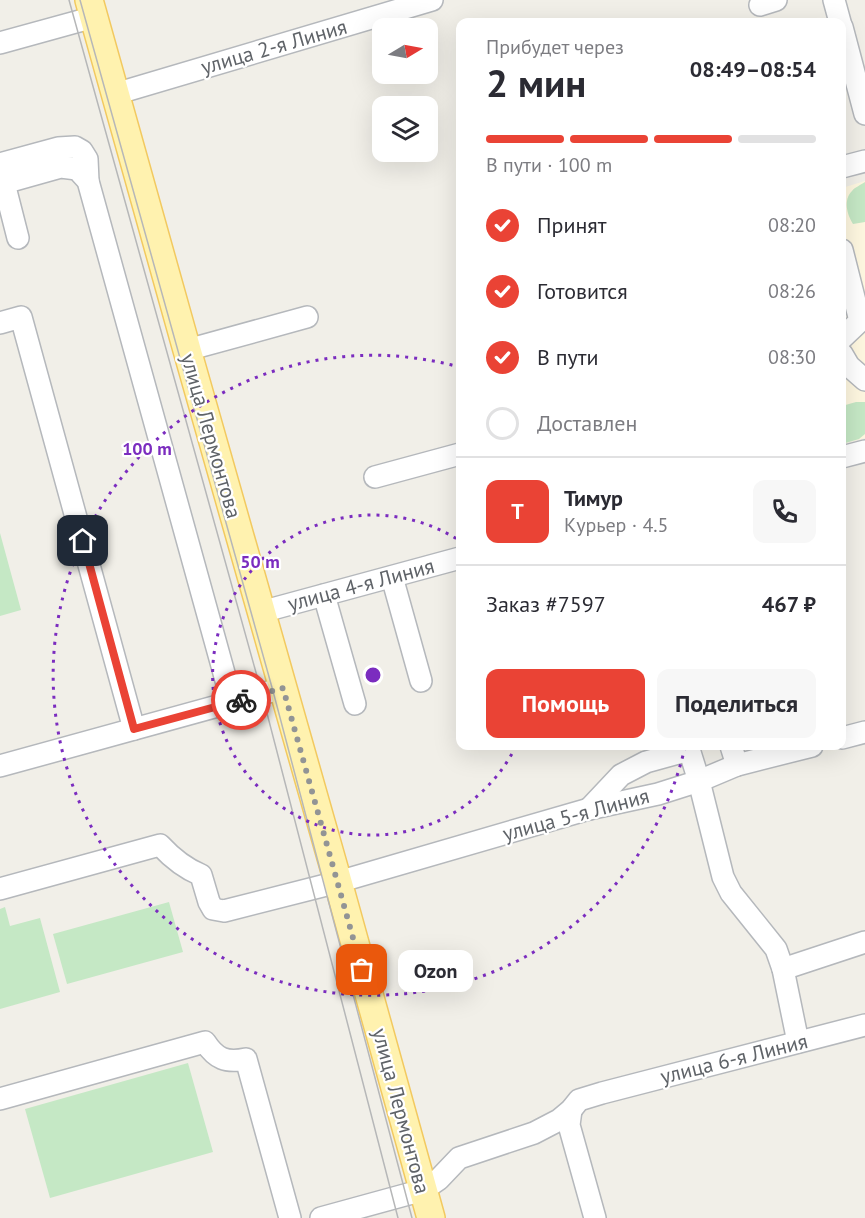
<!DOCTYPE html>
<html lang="ru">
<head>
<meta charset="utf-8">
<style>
	body { margin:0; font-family:"PT Sans",sans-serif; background:#f7f7f7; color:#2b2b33; height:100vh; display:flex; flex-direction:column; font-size:22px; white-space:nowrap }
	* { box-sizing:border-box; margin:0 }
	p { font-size:20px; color:#7c7c81 }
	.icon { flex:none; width:33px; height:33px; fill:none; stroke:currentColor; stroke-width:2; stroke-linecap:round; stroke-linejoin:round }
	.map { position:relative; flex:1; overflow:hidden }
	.details { position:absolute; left:456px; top:18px; width:390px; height:732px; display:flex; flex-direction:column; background:#fff; border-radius:12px; box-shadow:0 6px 24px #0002 }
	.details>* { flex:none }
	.needle { width:39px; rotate:80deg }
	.fabs { position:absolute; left:372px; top:18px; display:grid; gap:12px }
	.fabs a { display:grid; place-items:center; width:66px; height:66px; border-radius:12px; background:#fff; box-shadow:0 6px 24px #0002; font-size:30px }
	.pin { position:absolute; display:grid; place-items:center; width:51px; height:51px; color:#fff; margin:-26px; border-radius:12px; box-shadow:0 3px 9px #0006 }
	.courier { position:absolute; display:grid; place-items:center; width:60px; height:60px; margin:-30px; border:4px solid #ea4335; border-radius:50%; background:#fff; color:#222; box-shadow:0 2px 8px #0007 }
	.bubble { position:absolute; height:42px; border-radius:12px; background:#fff; box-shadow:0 6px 24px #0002; font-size:20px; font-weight:800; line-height:42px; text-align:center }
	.headline em { font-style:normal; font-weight:800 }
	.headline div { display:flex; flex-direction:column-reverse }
	.headline { display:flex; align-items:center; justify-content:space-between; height:102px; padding:0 30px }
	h1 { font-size:39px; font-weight:800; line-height:45px }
	.bar { display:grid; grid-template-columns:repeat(4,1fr); gap:9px 6px; align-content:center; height:72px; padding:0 30px }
	.bar i { height:8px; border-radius:4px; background:#e1e1e2 }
	.bar .selected { background:#ea4335 }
	.bar p { grid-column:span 4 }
	.line { display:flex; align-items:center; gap:15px; padding:0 30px; border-top:2px solid #e1e1e2 }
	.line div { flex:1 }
	.round { display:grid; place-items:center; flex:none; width:63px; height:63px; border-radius:12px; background:#f7f7f7 }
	ol { padding:0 30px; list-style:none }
	li { display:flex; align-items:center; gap:18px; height:66px }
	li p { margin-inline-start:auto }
	li .icon { padding:6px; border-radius:50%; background:#ea4335; color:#fff; stroke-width:4 }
	li:last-child { color:#7c7c81 }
	li i { width:33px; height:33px; border:3px solid #e1e1e2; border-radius:50% }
	.primary-button { display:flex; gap:12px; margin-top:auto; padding:12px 30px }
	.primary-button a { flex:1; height:69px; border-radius:12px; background:#ea4335; color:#fff; font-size:24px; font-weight:800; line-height:69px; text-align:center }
	.primary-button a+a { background:#f7f7f7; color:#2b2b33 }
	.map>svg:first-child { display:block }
	.commercial { fill:#fef7e0 }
	.green { fill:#c5e8c5 }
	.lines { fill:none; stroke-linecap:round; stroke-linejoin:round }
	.minor-casing { stroke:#b5b8bc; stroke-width:24 }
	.major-casing { stroke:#f2c960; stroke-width:30 }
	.minor { stroke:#fff; stroke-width:21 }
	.major { stroke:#fff2af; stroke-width:27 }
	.tram { stroke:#b6b7b8; stroke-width:1.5 }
	.done { stroke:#929495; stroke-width:6; stroke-dasharray:0 10.8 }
	.route { stroke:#ea4335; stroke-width:8 }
	.ring { fill:none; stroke:#7b2cbf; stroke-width:3; stroke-dasharray:3 6 }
	.labels { text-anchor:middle; stroke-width:4.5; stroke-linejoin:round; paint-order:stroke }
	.street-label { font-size:21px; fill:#5f6368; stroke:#fff }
	.centre { fill:#7b2cbf; stroke:#fff; stroke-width:3 }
	.ring-label { font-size:18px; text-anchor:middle; font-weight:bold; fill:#7b2cbf; stroke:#fff; stroke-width:4.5; stroke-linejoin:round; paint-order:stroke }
</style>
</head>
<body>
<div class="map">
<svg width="865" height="1218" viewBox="0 0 865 1218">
	<rect width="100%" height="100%" fill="#f1efe8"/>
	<polygon class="commercial" points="865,181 865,438 842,444 842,188"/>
	<g class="green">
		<path d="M865,182V222L853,224C847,214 843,200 852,191C855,187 861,185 865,182Z"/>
		<polygon points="856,402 865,402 865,434 859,439 842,444 842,406"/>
		<polygon points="0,533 21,610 0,616"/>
		<polygon points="169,902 183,952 67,984 53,934"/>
		<polygon points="5,907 10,926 40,918 60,992 0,1009 0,909"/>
		<polygon points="188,1063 213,1152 50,1198 25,1109"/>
	</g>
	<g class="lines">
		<defs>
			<g id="minor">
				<polyline points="834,0 840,22"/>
				<polyline points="760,5 776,0"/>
				<polyline points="842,27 865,114"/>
				<polyline points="0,43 94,17"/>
				<polyline points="115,94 432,0"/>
				<polyline points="0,164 58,148 75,147 82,151 87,159 88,181"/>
				<polyline points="842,167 865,161"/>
				<polyline points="18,238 4,183 61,167 77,169 88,181 232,702"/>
				<polyline points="842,250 860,321 842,338"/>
				<polyline points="0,323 21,317 134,729"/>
				<polyline points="187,350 307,317"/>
				<polyline points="842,354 849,366 865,380"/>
				<polyline points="842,457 865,451"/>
				<polyline points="375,477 460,454"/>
				<polyline points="392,577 421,681"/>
				<polyline points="324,595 355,704"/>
				<polyline points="261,612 460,558"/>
				<polyline points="842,738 865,732"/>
				<polyline points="688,746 699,781 723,877 731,893 776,949 783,969 798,1042"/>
				<polyline points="731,746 737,765"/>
				<polyline points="0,766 283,688"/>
				<polyline points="589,809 621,775 646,762 689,750"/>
				<path d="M0,889L160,845C172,858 184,868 201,875L209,902L213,909L224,911L338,882L589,809L658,794L699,781L737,765L812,746"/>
				<polyline points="783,969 865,942"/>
				<path d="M0,1099L205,1042C216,1059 226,1063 246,1059L290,1218"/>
				<polyline points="571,1110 569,1125 595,1218"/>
				<polyline points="321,1218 423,1190 439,1179 459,1158 534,1133 559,1120 571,1110 579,1100 602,1093 865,1025"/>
			</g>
			<polyline id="major" points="89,0 187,350 338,882 431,1218"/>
		</defs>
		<use href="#minor" class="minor-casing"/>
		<use href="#major" class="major-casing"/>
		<use href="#minor" class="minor"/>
		<use href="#major" class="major"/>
		<g class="tram">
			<polyline points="69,0 262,694 398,1218"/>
			<polyline points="80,0 273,691 412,1218"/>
		</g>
	</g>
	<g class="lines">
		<polyline class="done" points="241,700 283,688 362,970"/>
		<polyline class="route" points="83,541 134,729 241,700"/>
	</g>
	<g class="ring">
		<path d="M516 746A160 160 0 1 1 460 541"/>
		<path d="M685 747A320 320 0 1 1 459 367"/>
	</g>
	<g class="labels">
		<g class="street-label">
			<text transform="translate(274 47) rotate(-16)" y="7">улица 2-я Линия</text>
			<text transform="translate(211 436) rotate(74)" y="7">улица Лермонтова</text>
			<text transform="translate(361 585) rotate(-15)" y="7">улица 4-я Линия</text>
			<text transform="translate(576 815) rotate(-15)" y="7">улица 5-я Линия</text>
			<text transform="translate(734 1059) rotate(-14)" y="7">улица 6-я Линия</text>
			<text transform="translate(401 1111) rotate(75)" y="7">улица Лермонтова</text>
		</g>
	</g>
	<circle cx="373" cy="675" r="9" class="centre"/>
	<g class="ring-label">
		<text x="147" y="455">100 m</text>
		<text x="260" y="568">50 m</text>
	</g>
</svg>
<div class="fabs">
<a><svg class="needle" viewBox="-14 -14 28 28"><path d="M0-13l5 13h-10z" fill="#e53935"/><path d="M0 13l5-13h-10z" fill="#7c7c81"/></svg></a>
<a><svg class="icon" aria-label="layers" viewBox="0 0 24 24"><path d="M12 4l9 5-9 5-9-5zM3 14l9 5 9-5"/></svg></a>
</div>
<div class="pin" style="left:362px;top:970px;background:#ea580c"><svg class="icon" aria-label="bag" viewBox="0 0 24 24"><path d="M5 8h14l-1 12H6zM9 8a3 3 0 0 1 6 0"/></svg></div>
<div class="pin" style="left:83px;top:541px;background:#1f2937"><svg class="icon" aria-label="home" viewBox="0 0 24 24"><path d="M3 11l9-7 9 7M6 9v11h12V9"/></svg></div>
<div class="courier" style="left:241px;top:700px"><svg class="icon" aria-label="bike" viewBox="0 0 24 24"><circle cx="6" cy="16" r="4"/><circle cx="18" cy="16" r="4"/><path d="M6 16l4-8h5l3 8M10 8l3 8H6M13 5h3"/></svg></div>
<div class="bubble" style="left:398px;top:950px;width:75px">Ozon</div>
<section class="details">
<div class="headline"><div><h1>2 мин</h1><p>Прибудет через</p></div><em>08:49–08:54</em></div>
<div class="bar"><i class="selected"></i><i class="selected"></i><i class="selected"></i><i></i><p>В пути · 100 m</p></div>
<ol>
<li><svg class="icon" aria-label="check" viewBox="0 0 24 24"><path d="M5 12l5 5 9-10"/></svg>Принят<p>08:20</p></li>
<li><svg class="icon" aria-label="check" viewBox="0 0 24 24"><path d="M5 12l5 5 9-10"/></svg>Готовится<p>08:26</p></li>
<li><svg class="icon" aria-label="check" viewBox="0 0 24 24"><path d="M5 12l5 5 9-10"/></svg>В пути<p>08:30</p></li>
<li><i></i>Доставлен</li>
</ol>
<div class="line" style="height:108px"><b class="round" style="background:#ea4335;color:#fff">Т</b><div><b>Тимур</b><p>Курьер · 4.5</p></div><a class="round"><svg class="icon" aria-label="phone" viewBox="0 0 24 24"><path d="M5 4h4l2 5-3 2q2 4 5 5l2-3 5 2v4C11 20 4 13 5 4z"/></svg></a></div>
<div class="line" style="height:78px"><div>Заказ #7597</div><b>467 ₽</b></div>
<div class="primary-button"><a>Помощь</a><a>Поделиться</a></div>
</section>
</div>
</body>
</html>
